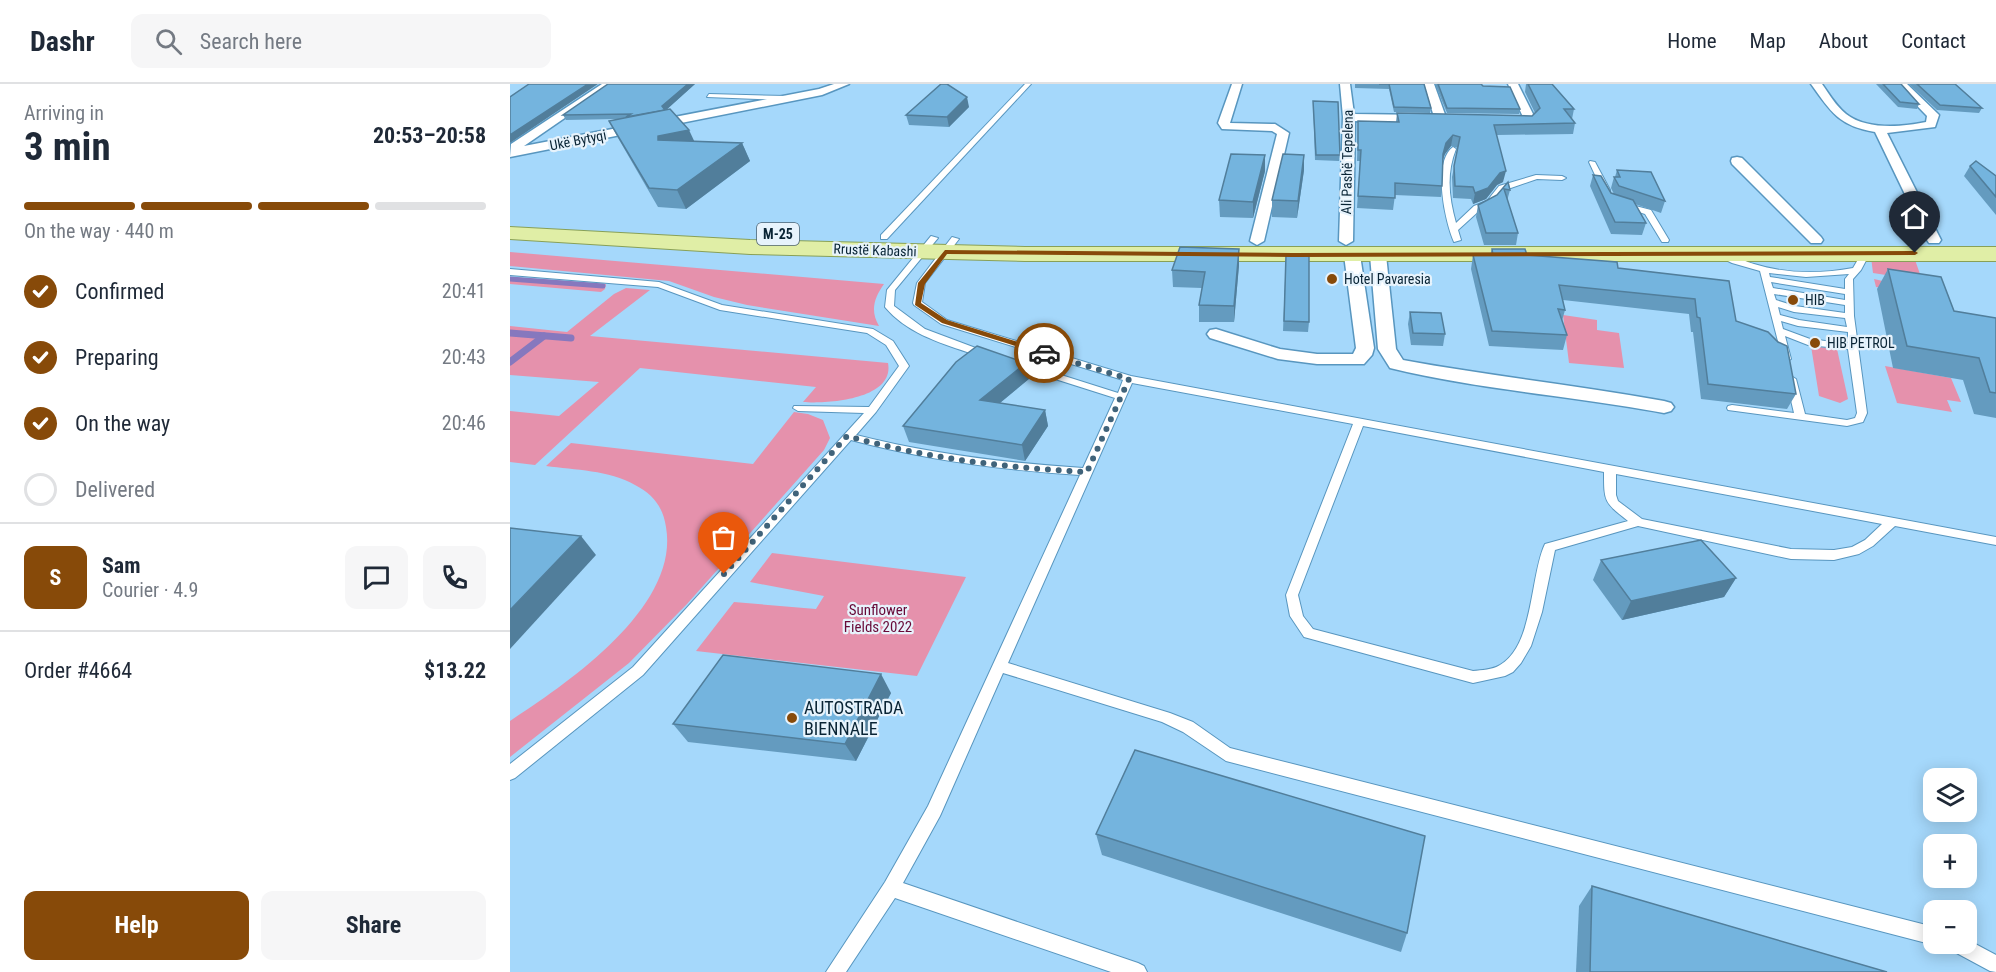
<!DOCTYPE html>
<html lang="en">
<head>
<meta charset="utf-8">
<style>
	body { margin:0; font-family:"Roboto Condensed",sans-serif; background:#f6f6f7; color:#1f2937; height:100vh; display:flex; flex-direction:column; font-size:22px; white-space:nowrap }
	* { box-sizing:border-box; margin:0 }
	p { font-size:20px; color:#747a83 }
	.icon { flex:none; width:33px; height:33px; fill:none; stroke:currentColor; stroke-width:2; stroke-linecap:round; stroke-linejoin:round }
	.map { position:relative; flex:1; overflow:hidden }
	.sheet { display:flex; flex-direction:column; background:#fff; width:510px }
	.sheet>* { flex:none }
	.buttons { position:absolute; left:1413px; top:684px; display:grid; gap:12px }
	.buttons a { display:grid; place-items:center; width:54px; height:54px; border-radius:12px; background:#fff; box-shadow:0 3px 15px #0003; font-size:30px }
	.pin { position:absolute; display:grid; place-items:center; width:51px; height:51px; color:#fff; margin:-62px -26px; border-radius:50% 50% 50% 0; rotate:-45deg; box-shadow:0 0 6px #0007 }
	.pin .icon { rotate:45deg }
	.courier { position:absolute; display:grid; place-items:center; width:60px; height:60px; margin:-30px; border:4px solid #874a09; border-radius:50%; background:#fff; color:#222; box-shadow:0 2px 8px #0007 }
	.headline em { font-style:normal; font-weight:700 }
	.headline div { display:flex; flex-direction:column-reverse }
	.headline { display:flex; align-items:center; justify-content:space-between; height:102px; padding:0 24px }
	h1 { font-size:39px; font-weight:700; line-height:45px }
	.bar { display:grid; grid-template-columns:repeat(4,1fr); gap:9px 6px; align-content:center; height:72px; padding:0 24px }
	.bar i { height:8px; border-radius:4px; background:#e0e1e3 }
	.bar .on { background:#874a09 }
	.bar p { grid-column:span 4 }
	.line { display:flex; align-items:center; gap:15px; padding:0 24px; border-top:2px solid #e0e1e3 }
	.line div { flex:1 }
	.round { display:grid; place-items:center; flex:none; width:63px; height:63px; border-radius:12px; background:#f6f6f7 }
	ol { padding:0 24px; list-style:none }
	li { display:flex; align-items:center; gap:18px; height:66px }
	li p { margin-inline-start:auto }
	li .icon { padding:6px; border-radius:50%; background:#874a09; color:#fff; stroke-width:4 }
	li:last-child { color:#747a83 }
	li i { width:33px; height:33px; border:3px solid #e0e1e3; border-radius:50% }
	.button { display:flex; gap:12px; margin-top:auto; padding:12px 24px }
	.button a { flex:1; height:69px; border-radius:12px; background:#874a09; color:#fff; font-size:24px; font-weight:700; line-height:69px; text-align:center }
	.button a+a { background:#f6f6f7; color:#1f2937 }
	header { display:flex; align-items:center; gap:36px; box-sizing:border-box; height:84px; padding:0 30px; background:#fff; border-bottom:2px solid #e0e1e3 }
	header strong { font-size:28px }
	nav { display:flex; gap:33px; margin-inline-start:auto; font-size:21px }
	.search { width:420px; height:54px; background:#f6f6f7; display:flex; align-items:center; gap:15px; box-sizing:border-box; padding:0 21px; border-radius:12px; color:#747a83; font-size:22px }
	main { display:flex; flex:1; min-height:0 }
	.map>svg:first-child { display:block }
	.green { fill:#e591ac }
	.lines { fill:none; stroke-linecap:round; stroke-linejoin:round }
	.stream-far1 { stroke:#8678be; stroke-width:5 }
	.stream { stroke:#8678be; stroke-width:7 }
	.service-casing { stroke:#5896bf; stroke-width:2 }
	.minor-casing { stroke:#5896bf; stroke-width:3 }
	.primary-casing { stroke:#88a057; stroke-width:2 }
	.service { fill:#fff; fill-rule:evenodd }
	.minor { fill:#fff; fill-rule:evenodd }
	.primary { fill:#e0eea6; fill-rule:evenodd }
	.wall { fill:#649bbf }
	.shaded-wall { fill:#517e9b }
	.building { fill:#74b4de; stroke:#517e9b; stroke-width:1.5 }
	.route { fill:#874a09 }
	.done { stroke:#40637a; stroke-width:6; stroke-dasharray:0 10.8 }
	.poi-dot { fill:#874a09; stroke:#e7f3fc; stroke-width:2 }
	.labels { text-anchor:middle; stroke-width:4.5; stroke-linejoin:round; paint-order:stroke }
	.far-street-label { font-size:14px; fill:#092435; stroke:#e7f3fc }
	.shield { fill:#e7f3fc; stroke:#4c6271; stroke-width:1.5 }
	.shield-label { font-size:14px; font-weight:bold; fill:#092435 }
	.far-poi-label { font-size:14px; fill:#092435; stroke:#e7f3fc; text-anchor:start }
	.park-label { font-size:15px; fill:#680a38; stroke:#e7f3fc }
	.near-poi-label { font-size:18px; fill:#092435; stroke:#e7f3fc; text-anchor:start }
</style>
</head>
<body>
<header>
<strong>Dashr</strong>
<div class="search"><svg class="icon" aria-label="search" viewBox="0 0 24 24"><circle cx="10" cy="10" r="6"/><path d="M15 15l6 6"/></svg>Search here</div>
<nav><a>Home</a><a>Map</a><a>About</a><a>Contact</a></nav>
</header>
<main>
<section class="sheet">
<div class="headline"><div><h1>3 min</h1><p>Arriving in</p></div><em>20:53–20:58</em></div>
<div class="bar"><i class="on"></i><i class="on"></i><i class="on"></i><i></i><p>On the way · 440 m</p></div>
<ol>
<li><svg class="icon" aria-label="check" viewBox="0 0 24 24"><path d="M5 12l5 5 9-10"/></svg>Confirmed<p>20:41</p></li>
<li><svg class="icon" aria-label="check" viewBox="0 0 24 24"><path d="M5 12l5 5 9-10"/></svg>Preparing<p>20:43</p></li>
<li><svg class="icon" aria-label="check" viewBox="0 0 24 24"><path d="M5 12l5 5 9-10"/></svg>On the way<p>20:46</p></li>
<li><i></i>Delivered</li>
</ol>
<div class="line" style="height:108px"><b class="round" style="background:#874a09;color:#fff">S</b><div><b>Sam</b><p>Courier · 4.9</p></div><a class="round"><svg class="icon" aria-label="chat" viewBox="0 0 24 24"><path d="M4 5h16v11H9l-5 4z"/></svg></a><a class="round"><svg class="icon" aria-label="phone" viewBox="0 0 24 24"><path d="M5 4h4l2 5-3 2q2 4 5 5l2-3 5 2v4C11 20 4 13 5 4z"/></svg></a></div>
<div class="line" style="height:78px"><div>Order #4664</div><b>$13.22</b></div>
<div class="button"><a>Help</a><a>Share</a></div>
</section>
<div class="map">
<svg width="1486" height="888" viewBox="0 0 1486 888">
	<rect width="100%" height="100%" fill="#a5d8fb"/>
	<g class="green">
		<path d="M0,168L374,200C364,214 360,227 369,242L237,221L204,213L159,197L0,182Z"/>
		<polygon points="1361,173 1404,173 1417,210 1366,203 1364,195 1377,198 1376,191 1363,189"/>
		<polygon points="0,193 96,200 95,205 91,208 0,200"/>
		<path d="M116,204L140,206L80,252L378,279C385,316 316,320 293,318L306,303L130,284L25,381L0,378V327L49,332L89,298L0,291V242L57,248L104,210Z"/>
		<polygon points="1053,231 1087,236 1087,246 1109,249 1114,284 1059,279"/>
		<polygon points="1301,262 1327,265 1338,315 1330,319 1309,312"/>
		<polygon points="1375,282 1441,294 1451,318 1437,316 1442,328 1387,319"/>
		<path d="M284,328L298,330L313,336L320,354L314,366L177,520L119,579L0,673V637C58,599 170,523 156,443C153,423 143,410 125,401C99,386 65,386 36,382L61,359L243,380Z"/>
		<polygon points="262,469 456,493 407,592 186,567 224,518 306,525 314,512 240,498"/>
	</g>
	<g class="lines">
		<polyline class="stream-far1" points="0,195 93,202"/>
		<g class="stream">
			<polyline points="0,249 61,254"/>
			<polyline points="0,278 34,252"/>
		</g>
		<defs>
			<g id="service">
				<polygon points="515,0 521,0 377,155 371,155 371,151"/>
				<polygon points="199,10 276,12 279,14 276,16 197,13"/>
				<path d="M943,63L946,65C936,90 939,114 946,139L964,122L977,117L989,102L1026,91L1052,92L1056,94L1052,96L1027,95L995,106L983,121L970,126L948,146L951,156L944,158C935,138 922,78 943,63Z"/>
				<polygon points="1080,77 1085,78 1100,106 1099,108 1092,106 1079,78"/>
				<polygon points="1110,118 1141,126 1159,156 1158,158 1152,158 1135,130 1110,122"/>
				<path d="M421,152L428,154L385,206L384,222L415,245L479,269V273C472,274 464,270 457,268C427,258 396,248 375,223L377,206Z"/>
				<path d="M442,153L449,155L415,199L412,218L437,236L621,292L1486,453V461L1385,442L1363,462L1349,470L1324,476L1281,475L1128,442L1045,466L1032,528L1021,562L1011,579L1003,588L995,592L963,599L794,553L780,532L776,511L843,340L622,299L498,579L660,629L683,638L720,664L1424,843V860H1427L1424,861L716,677L673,648L652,638L493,589L430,732L393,799L628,879L634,882L637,888H601L385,814L336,888H316L375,798L418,722L570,391C492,386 416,376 341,356L133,591L5,694L0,696V680L123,583L354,329L288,327L283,324L284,322L359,323L389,282L376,261L357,249L210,226L148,203L0,191V185L149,198L212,221L363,245L383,257L399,282L366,328L346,351C420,370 496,379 573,384L605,314L501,281L499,279L501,277H507L608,309L613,296L431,240L404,221L403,219L407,199ZM853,342L1094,388C1094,418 1094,418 1118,437L1035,460C1020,491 1024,562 990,581C982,586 972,586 963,587L803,545L793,532L788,511ZM1106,390L1372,440L1355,456L1342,463L1324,466L1281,465L1132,435L1108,417L1106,411Z"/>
				<path d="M1353,167L1360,169L1351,186L1343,195L1344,232L1357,329L1353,338L1337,342L1218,326L1217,324L1218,322L1222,321L1284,329L1276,295L1281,292L1286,295L1295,330L1337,336L1345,334L1347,329L1338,265L1298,261L1275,252L1281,275L1276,278L1273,277L1250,187L1222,179L1208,172V168C1219,168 1233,177 1244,180C1276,190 1311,190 1343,184ZM1259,189L1296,193L1339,190L1335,195V205L1260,193ZM1261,198L1335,210V216L1263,204ZM1264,210L1335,221V229L1285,222L1266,216ZM1268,223L1284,228L1335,234L1337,243L1289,236L1270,231ZM1271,237L1288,242L1338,248V260L1300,255L1273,245Z"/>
				<polygon points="1456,855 1486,871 1486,888 1480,887 1441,866 1438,860 1456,860"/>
			</g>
			<g id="minor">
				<polygon points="92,0 104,0 14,62 309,5 324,0 339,0 312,11 0,73 1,60"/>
				<polygon points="722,0 732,0 720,39 765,40 779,49 754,157 747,161 740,157 767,50 762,47 712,45 708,39"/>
				<polygon points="830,0 840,0 844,30 916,31 922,35 916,39 845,37 843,157 836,161 829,157 833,33"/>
				<polygon points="914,0 924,0 937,36 935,39 931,40 925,36"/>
				<polygon points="998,0 1008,0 1026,36 1024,39 990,40 990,34 1013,33"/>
				<path d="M1301,0H1312C1319,10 1326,22 1336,30C1356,46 1392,43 1416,38L1417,32L1386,0H1397L1427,29L1429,31L1425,43L1377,49L1431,156L1429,159H1419L1417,156L1365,48C1329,42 1321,28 1301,0Z"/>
				<polygon points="1227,73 1232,74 1311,153 1313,156 1311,159 1301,159 1222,80 1221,77 1222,74"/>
				<polygon points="842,166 850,171 864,264 862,271 854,280 807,280 768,275 700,254 697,250 700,246 706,245 770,265 807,270 843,270 846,264 834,171"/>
				<path d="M868,166L876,171L886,265L893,276C979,292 1067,301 1154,317L1161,319L1164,323L1161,327L1154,329C1063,312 970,306 880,284L868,265L860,171Z"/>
			</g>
			<polygon id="primary" points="0,143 240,156 515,163 1486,163 1486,177 515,177 240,170 0,155"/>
		</defs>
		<use href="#service" class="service-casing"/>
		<use href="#minor" class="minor-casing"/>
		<use href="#primary" class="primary-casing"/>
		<use href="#service" class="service"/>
		<use href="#minor" class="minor"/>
		<use href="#primary" class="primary"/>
	</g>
	<g class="wall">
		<polygon points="98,0 191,0 185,0 156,26 184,57 232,59 240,77 176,125 148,123 108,54 99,37 107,35 56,36 53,31"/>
		<polygon points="845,0 914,0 921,24 920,29 884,28 879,5 845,4"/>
		<polygon points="925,0 971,0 973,2 1010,25 1009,30 937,29"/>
		<polygon points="1016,0 1042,0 1064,25 1062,35 1065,39 1063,50 987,51 993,98 987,101 976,115 963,120 961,115 943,114 942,93 948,64 941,62 935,70 932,76 932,102 931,113 885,111 883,126 847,124 850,77 847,77 848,37 886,38 887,29 1022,32 1025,29 1015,8"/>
		<polygon points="1366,0 1391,0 1409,20 1407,25 1388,23"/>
		<polygon points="1399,0 1445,0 1472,24 1469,29 1427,26"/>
		<polygon points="803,17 830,71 829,77 805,76"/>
		<polygon points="459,23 439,43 399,41 396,31"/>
		<polygon points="755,71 755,87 743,134 710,133 709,116"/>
		<polygon points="1460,82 1486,92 1486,131 1454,92"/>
		<polygon points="794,86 787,134 762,133 762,116"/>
		<polygon points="1107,86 1155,117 1151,129 1125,120 1136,139 1132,151 1101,150 1080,102 1083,91 1101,109 1104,110 1101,104 1104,93 1105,93"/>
		<polygon points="998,98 1000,106 997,117 1008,149 1006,161 974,161 966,133 968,121 987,111"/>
		<polygon points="982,165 1108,184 1219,197 1226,237 1286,310 1277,325 1191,315 1183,248 1181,248 1179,230 1053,216 1055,226 1052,237 1057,251 1053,266 979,262 961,185 963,171 980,171"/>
		<polygon points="776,171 799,238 798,248 773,247"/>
		<polygon points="729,181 724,238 689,238 689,221 692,204 663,203 662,186"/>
		<polygon points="1378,185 1444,227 1486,234 1486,334 1464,330 1453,296 1383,284 1367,205"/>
		<polygon points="900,228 935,250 933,262 901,261 898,240"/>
		<polygon points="520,294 490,319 535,326 538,342 515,377 399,358 393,342"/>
		<polygon points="1091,476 1226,494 1214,513 1112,536 1083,496"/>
		<polygon points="381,609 346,677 178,658 163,640"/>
		<polygon points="586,750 897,849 891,868 592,771"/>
		<polygon points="1082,802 1377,888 1066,888 1069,822"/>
	</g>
	<g class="shaded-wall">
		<polygon points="78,0 88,0 0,59 0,51"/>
		<polygon points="178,0 185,0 155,27 152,22"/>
		<polygon points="457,13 459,23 439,43 437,33"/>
		<polygon points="179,46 187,63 148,56 148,52"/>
		<polygon points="943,51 941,62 935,70 931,81 933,70 936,59"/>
		<polygon points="232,59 240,77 176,125 167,106"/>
		<polygon points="755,71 755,87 743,134 743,118"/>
		<polygon points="794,71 794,86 787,134 788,117"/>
		<polygon points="996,87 993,98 987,101 976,115 963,120 965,109 990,89"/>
		<polygon points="729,165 729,181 724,238 724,222"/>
		<polygon points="516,279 520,294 474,332 470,316"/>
		<polygon points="535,326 538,342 515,377 512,361"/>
		<polygon points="71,452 86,471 0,565 0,526"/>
		<polygon points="1226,494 1214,513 1112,536 1121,517"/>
		<polygon points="371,590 381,609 346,677 335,660"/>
	</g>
	<g class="building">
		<polygon points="19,0 78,0 0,51 0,13"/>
		<polygon points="98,0 178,0 152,22 155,26 116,33 121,30 53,31"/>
		<polygon points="431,0 437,0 457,13 437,33 396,31"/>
		<polygon points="869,0 914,0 921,24 884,23 879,0"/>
		<polygon points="928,0 971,0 973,2 1000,3 1010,25 937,24"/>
		<polygon points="1018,0 1042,0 1064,25 1054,25 1065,39 984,41 996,87 990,89 978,104 965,109 963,103 945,102 944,82 950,53 943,51 936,59 933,70 932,102 885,99 885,114 848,112 851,66 848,66 848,37 889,38 887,29 1022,32 1030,24"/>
		<polygon points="1373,0 1391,0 1409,20 1390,18"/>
		<polygon points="1407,0 1445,0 1472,24 1430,21"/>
		<polygon points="803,17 828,18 830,71 806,71"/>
		<polygon points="160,25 179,46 148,52 148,56 232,59 167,106 139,104 99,37"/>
		<polygon points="721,70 755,71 743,118 709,116"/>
		<polygon points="773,70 794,71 788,117 762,116"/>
		<polygon points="1466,77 1486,92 1486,113 1460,82"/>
		<polygon points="1107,86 1141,88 1155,117 1109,102 1104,93 1110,93"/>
		<polygon points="1083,91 1091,92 1101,109 1123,116 1136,139 1105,138"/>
		<polygon points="998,98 1000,106 994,105 1008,149 976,149 968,121 987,111"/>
		<polygon points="670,163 729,165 724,222 689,221 695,188 662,186"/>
		<polygon points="982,165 1015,165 1017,171 1107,178 1108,184 1219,197 1226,237 1258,248 1268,258 1277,262 1286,310 1198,300 1190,234 1187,233 1185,215 1049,201 1055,226 1048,225 1057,251 982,247 963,171 983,171"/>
		<polygon points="776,171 799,172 799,238 774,237"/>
		<polygon points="1378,185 1431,193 1444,227 1486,234 1486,309 1480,308 1469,274 1397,262"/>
		<polygon points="900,228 931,229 935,250 903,249"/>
		<polygon points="467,262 516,279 470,316 535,326 512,361 393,342 446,278"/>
		<polygon points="0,444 71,452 0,526"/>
		<polygon points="1191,456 1226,494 1121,517 1091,476"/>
		<polygon points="213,571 371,590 335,660 163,640"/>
		<polygon points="625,666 915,752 897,849 586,750"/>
		<polygon points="1082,802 1377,888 1080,888"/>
	</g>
	<polygon class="route" points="435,166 783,169 1405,167 1408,169 1405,171 783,173 437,170 415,200 411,219 437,236 537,267 538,269 534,271 432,239 405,221 408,199"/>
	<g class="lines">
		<path class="done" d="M214,490L337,352C415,374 497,384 577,388L619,295L534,269"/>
	</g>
	<g class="poi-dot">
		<circle cx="822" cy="195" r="6"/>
		<circle cx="1283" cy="216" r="6"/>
		<circle cx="1305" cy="259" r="6"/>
		<circle cx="282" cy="634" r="6"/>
	</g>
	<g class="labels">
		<g class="far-street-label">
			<text transform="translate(68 56) rotate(-11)" y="5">Ukë Bytyqi</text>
			<text transform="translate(837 78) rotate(-89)" y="5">Ali Pashë Tepelena</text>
			<text transform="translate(365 166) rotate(2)" y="5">Rrustë Kabashi</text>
		</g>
		<rect class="shield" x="247" y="139" width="42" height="22" rx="4.5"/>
		<g class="shield-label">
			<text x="268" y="155">M-25</text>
		</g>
		<g class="far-poi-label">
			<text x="834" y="200">Hotel Pavaresia</text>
			<text x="1295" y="221">HIB</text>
			<text x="1317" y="264">HIB PETROL</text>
		</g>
		<g class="park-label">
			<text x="368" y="531">Sunflower<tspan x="368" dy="17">Fields 2022</tspan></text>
		</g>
		<g class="near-poi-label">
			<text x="294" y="630">AUTOSTRADA<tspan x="294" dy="21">BIENNALE</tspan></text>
		</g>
	</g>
</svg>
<div class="buttons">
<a><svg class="icon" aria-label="layers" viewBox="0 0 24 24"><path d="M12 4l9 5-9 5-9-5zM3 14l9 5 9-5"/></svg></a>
<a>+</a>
<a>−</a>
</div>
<div class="pin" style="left:214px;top:490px;background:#ea580c"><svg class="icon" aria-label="bag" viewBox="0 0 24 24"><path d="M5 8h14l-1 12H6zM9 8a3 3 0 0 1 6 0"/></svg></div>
<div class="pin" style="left:1405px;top:169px;background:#1f2937"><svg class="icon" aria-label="home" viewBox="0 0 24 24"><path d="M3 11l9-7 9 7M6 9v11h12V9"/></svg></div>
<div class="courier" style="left:534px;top:269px"><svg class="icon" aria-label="car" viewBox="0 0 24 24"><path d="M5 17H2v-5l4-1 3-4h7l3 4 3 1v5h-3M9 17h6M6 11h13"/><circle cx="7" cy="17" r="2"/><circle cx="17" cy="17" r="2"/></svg></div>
</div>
</main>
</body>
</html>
